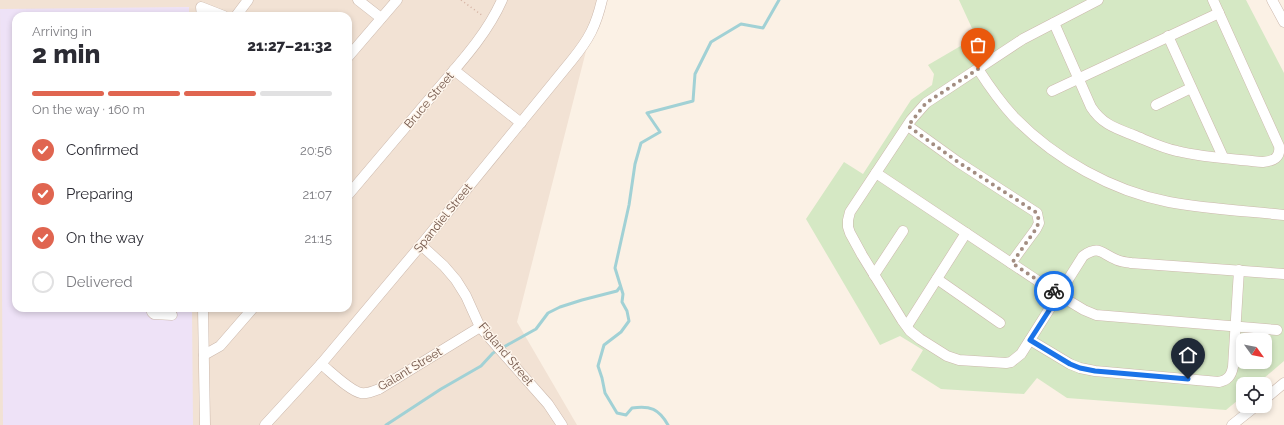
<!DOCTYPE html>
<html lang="en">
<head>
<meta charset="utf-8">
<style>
	body { margin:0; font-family:Raleway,sans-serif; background:#f7f7f7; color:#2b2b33; height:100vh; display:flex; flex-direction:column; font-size:15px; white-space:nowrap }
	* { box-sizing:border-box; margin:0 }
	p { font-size:13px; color:#7c7c81 }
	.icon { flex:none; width:22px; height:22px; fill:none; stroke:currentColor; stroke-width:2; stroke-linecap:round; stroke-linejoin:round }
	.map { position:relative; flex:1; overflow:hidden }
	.sheet { position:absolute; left:12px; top:12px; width:340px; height:300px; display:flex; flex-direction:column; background:#fff; border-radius:12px; box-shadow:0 2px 6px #0003 }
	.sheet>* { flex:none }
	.needle { width:26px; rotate:123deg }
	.tools { position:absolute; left:1236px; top:333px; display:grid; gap:8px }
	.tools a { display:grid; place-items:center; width:36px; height:36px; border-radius:8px; background:#fff; box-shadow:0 2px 6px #0003; font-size:20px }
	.pin { position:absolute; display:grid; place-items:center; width:34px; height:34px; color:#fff; margin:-41px -17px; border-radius:50% 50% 50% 0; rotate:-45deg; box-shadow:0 0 4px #0007 }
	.pin .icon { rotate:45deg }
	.courier { position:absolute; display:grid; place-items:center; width:40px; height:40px; margin:-20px; border:3px solid #1a73e8; border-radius:50%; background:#fff; color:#222; box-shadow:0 1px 5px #0007 }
	.summary em { font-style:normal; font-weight:800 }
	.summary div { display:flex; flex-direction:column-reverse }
	.summary { display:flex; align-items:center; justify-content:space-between; height:68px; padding:0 20px }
	h1 { font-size:26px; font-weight:800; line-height:30px }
	.bar { display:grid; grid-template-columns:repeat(4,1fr); gap:6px 4px; align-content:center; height:48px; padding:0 20px }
	.bar i { height:5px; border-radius:3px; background:#e1e1e2 }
	.bar .on { background:#e06550 }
	.bar p { grid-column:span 4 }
	ol { padding:0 20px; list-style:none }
	li { display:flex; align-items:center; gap:12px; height:44px }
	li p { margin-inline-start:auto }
	li .icon { padding:4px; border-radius:50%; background:#e06550; color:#fff; stroke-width:4 }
	li:last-child { color:#7c7c81 }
	li i { width:22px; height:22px; border:2px solid #e1e1e2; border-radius:50% }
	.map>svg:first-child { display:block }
	.residential { fill:#f2e2d4; fill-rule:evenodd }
	.education { fill:#eee2f7 }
	.green { fill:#d5e8c4; fill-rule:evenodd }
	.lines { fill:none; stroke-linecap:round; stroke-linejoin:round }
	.stream { stroke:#a1d1d5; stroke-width:3 }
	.minor-casing { stroke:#ccb8ac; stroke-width:11 }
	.path { stroke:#d4b1a1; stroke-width:1.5; stroke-dasharray:1 3; stroke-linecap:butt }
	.minor { stroke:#fff; stroke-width:10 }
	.done { stroke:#a38d81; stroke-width:4; stroke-dasharray:0 7.2 }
	.route { stroke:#1a73e8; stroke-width:5 }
	.labels { text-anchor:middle; stroke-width:3; stroke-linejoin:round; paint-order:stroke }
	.street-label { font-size:12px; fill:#73574b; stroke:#fef5eb }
</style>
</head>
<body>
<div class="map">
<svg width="1284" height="425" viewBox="0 0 1284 425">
	<rect width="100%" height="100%" fill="#fbf1e5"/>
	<path class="residential" d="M0,0H599L517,322L577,425H0ZM16,16H348V308H16Z"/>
	<polygon class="education" points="189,7 189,16 16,16 16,308 192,308 193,425 3,425 0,9"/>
	<path class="green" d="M959,0H1246L1284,73V361L1257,384H1243V396L1226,410L1067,398L1037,378L1024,394L941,389L911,370L923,350L900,336L880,345L806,219L844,162L863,174L911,100L932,85L934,74L928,65L976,37ZM1243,340H1265V362H1243Z"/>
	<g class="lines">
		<g class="stream">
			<polyline points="386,425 441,389 481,366 493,353 536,329 548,313 560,307 582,300 617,291 620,287"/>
			<path d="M668,425C659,409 650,405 632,408L626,415L617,413L605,393L602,378L598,366L604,345L621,332L629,321L627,311L622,302L623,294L615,268L629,205L635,164L641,143L660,132L647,113L693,101L695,74L711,42L741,24L763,28L779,0"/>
		</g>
		<defs>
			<g id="minor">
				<polyline points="358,0 381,18"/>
				<path d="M1098,0L1023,39L926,103L911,120L850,212L848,220V227L850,233L862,255L902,320L910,331L920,339L947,356L959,360L1006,363L1011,362L1021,354L1083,256C1099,245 1101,253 1115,259C1120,262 1126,262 1131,263L1284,274"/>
				<polyline points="1272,0 1284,22"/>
				<polyline points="202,16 201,7 224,16"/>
				<polyline points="236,16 248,0"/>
				<path d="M1054,23L1091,107C1102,124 1115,128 1133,135C1148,141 1162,148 1177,151C1205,158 1235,159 1263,162C1273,161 1281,158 1279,146L1213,0"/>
				<polyline points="1168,36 1223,157"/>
				<polyline points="348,57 397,0"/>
				<path d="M978,69C989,86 1000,102 1014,117C1055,159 1112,191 1169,202C1207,209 1246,211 1284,215"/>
				<polyline points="454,70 521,123"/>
				<polyline points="1052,91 1219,13"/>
				<polyline points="1156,105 1191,88"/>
				<polyline points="908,126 958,162 1037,213 1039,223 1036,229 1011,263"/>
				<polyline points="876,173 1059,295 1084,310 1096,315 1277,330"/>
				<path d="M348,195C378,160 407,125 437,90C461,62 487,34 502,0"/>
				<polyline points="421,245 444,266 456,280 466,296 480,327 548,404 562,425"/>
				<polyline points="874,275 903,231"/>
				<polyline points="937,279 1000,323"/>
				<polyline points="151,308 152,312 154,314 172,315"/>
				<polyline points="203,308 205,425"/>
				<polyline points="907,326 966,233"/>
				<path d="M1030,340L1070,364L1080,368L1095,371L1219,382C1228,380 1231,376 1233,367L1239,270"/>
				<polyline points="204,355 220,346 253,308"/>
				<path d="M321,364C330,371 350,391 361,393C367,394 374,391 379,389L480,327"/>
				<polyline points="1265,399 1284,383"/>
				<path d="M265,425L321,364L421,245L572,60C589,39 596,26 602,0"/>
				<polyline points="1232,425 1256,406"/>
			</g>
		</defs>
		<use href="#minor" class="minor-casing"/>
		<polyline class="path" points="461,0 483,16"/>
		<use href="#minor" class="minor"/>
	</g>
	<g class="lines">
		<path class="done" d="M978,69L926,103L908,126L958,162L1037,213C1039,219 1039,223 1036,229L1012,263L1054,291"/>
		<polyline class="route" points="1054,291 1059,295 1030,340 1070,364 1080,368 1095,371 1188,379"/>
	</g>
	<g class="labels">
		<g class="street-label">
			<text transform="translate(429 100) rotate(-50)" y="4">Bruce Street</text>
			<text transform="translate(443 218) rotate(-51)" y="4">Spandiel Street</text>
			<text transform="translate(506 354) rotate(50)" y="4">Figland Street</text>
			<text transform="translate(410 369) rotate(-31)" y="4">Galant Street</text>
		</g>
	</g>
</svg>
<div class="tools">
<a><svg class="needle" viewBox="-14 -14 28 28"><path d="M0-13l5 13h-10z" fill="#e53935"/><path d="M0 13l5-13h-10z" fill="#7c7c81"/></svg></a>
<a><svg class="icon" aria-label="locate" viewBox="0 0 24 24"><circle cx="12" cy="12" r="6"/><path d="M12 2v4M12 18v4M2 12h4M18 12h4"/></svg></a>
</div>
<div class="pin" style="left:978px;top:69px;background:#ea580c"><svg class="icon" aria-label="bag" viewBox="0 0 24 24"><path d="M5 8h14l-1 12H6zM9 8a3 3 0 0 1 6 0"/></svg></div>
<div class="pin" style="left:1188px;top:379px;background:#1f2937"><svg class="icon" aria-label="home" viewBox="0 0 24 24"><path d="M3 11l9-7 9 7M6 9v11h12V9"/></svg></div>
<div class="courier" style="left:1054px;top:291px"><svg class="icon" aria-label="bike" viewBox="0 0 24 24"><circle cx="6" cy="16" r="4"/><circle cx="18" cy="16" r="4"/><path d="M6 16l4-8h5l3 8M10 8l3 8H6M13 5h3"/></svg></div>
<section class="sheet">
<div class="summary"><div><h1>2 min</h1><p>Arriving in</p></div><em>21:27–21:32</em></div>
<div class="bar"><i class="on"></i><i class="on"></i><i class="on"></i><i></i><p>On the way · 160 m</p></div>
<ol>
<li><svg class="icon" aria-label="check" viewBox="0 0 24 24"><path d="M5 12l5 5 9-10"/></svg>Confirmed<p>20:56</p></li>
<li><svg class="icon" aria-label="check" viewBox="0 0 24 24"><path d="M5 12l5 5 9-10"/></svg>Preparing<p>21:07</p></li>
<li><svg class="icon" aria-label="check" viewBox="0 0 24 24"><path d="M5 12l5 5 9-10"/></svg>On the way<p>21:15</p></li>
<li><i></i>Delivered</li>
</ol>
</section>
</div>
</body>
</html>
